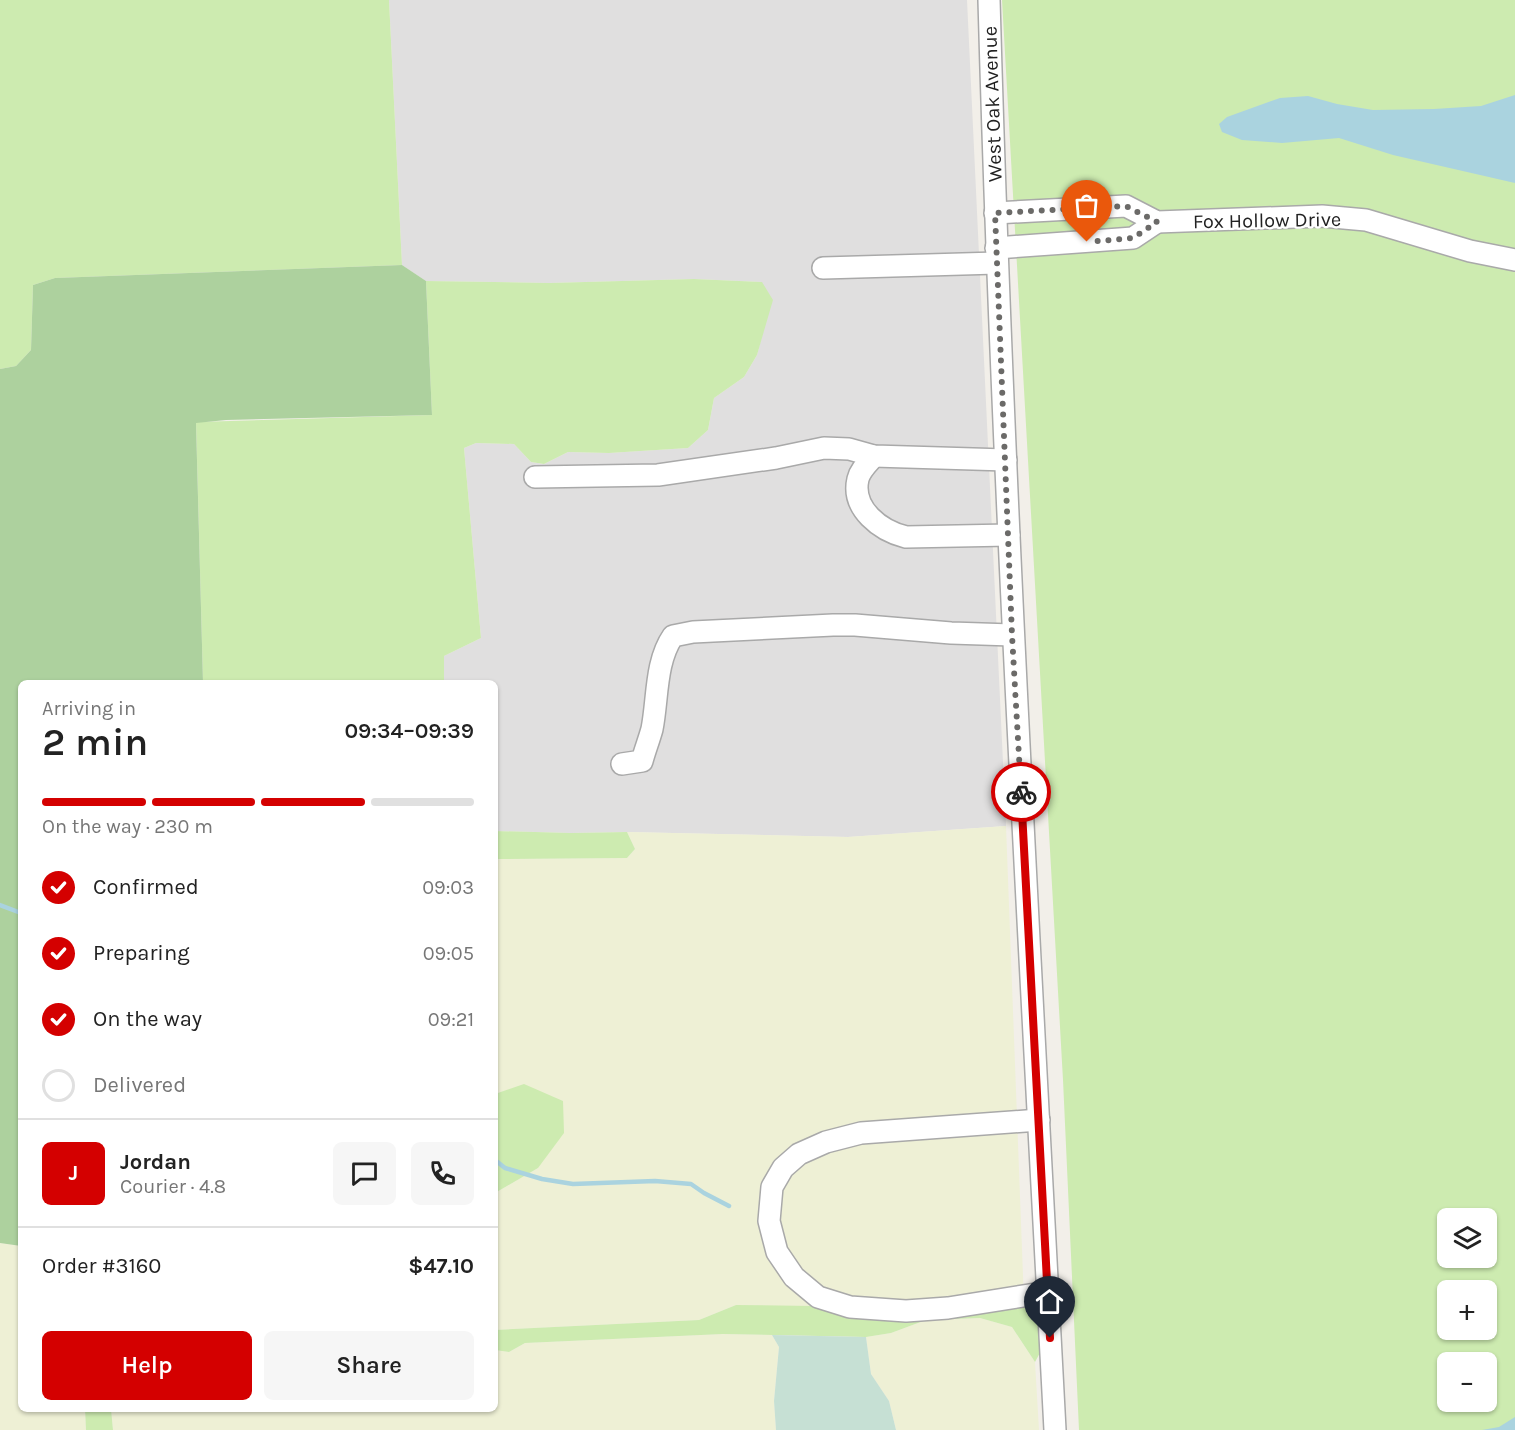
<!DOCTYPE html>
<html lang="en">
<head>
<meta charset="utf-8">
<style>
	body { margin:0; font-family:Karla,sans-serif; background:#f6f6f6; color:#222; height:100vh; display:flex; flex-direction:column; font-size:22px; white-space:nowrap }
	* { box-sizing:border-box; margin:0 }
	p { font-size:20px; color:#767676 }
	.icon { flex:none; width:33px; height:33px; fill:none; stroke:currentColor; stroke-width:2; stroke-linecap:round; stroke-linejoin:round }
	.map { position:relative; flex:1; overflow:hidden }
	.panel { position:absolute; left:18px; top:680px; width:480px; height:732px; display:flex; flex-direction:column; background:#fff; border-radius:9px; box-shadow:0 2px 4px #0004 }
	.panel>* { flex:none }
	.controls { position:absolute; left:1437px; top:1208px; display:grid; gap:12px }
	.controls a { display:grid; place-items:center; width:60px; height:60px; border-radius:9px; background:#fff; box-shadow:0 2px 4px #0004; font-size:30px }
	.pin { position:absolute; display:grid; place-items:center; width:51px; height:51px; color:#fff; margin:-62px -26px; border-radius:50% 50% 50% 0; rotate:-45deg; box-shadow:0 0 6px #0007 }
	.pin .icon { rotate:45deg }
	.courier { position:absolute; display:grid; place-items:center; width:60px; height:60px; margin:-30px; border:4px solid #d40000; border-radius:50%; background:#fff; color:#222; box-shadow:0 2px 8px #0007 }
	.head em { font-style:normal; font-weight:600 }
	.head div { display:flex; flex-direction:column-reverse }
	.head { display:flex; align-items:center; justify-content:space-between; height:102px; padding:0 24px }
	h1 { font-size:39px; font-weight:600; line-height:45px }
	.bar { display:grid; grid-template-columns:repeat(4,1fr); gap:9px 6px; align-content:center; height:72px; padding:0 24px }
	.bar i { height:8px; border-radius:4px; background:#e0e0e0 }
	.bar .current { background:#d40000 }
	.bar p { grid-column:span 4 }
	.line { display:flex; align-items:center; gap:15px; padding:0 24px; border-top:2px solid #e0e0e0 }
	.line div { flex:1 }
	.round { display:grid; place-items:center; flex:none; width:63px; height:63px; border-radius:9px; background:#f6f6f6 }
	ol { padding:0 24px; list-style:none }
	li { display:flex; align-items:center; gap:18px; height:66px }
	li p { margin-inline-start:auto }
	li .icon { padding:6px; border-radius:50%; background:#d40000; color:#fff; stroke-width:4 }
	li:last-child { color:#767676 }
	li i { width:33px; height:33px; border:3px solid #e0e0e0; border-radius:50% }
	.action { display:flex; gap:12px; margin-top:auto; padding:12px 24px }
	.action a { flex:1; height:69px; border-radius:9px; background:#d40000; color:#fff; font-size:24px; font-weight:600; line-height:69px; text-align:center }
	.action a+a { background:#f6f6f6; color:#222 }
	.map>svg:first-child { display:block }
	.residential { fill:#e0dfdf }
	.farmland { fill:#eef0d5 }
	.grass { fill:#cdebb0; fill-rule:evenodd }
	.forest { fill:#add19e }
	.wetland { fill:#c6e0d4 }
	.water { fill:#aad3df }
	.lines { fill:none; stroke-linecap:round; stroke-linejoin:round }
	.stream { stroke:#aad3df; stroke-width:4.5 }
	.minor-casing { stroke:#a9a9a9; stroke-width:24 }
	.minor { stroke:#fff; stroke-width:21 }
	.done { stroke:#6b6a68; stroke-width:6; stroke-dasharray:0 10.8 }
	.route { stroke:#d40000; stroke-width:8 }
	.labels { text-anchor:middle; stroke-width:4.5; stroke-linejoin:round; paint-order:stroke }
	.street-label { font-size:20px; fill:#222; stroke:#fff }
</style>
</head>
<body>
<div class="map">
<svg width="1515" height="1430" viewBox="0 0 1515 1430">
	<rect width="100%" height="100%" fill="#f2efe9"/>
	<polygon class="residential" points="389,0 967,0 1006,826 848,837 627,832 571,833 495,831 495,682 444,682 444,656 481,638 464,448 476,443 514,444 531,462 544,464 568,452 609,453 688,448 708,430 714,398 744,377 757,355 763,332 762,282 694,279 549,283 426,281 402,265"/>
	<g class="farmland">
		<polygon points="1006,826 1024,1302 950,1312 736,1305 699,1320 495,1330 495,1193 538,1168 524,1085 495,1094 495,859 627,858 635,849 627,832 848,837"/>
		<polygon points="0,1243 21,1246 21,1408 85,1409 86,1430 0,1430"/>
		<polygon points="980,1318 1012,1327 1035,1362 1039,1430 896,1430 889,1401 871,1374 866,1337 891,1333 926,1320"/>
		<polygon points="723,1334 772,1335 779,1347 774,1401 776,1430 113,1430 111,1409 495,1408 495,1350 509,1352 525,1343"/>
	</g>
	<g class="grass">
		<polygon points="0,0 389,0 402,265 55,278 33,285 31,350 16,366 0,369"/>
		<path d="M1002,0H1515V1430H1079L1063,1080ZM1448,1218H1486V1257H1448ZM1448,1290H1486V1329H1448ZM1448,1362H1486V1401H1448Z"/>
		<polygon points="694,279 762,282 773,300 757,355 744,377 714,398 708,430 688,448 609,453 568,452 544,464 531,462 514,444 476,443 464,448 481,638 444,656 444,682 203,682 196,422 432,415 426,281 549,283"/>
		<polygon points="495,831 571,833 627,832 635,849 627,858 495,859"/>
		<polygon points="524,1084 563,1101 564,1133 538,1168 495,1193 495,1094"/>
		<polygon points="1037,1300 1041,1351 1035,1362 1012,1327 980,1318 926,1320 891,1333 866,1337 723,1334 525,1343 509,1352 495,1350 495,1330 699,1320 736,1305 813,1306 883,1313"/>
		<polygon points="85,1409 111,1409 113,1430 86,1430"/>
	</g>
	<polygon class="forest" points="402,265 426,281 432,415 226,420 196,423 203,682 21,682 21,1246 0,1243 0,369 16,366 31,350 33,285 55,278"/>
	<polygon class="wetland" points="772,1335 866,1337 871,1374 889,1401 896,1430 776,1430 774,1401 779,1347"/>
	<g class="water">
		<polygon points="1515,95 1515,183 1393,155 1339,138 1282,143 1242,140 1222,132 1219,124 1227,117 1280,98 1308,96 1337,104 1373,110 1434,109 1481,106"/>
		<polygon points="1515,1417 1515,1430 1482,1430 1499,1427"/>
	</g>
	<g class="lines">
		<g class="stream">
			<polyline points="0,905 21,913"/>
			<polyline points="495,1160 505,1168 542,1179 573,1184 655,1181 691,1184 704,1193 729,1206"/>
		</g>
		<defs>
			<g id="minor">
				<path d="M989,0C1002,477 1030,953 1055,1430"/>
				<polyline points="995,213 1126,206 1157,222 1322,216 1366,220 1470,251 1515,260"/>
				<polyline points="996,248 1133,238 1157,222"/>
				<polyline points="823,268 997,263"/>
				<path d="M874,456C868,463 860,470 858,479C851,509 881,531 906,537L1009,535"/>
				<polyline points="535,477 658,475 776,458 824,448 849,449 874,456 1006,460"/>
				<path d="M622,764L642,761C645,750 649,740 652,729C658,699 655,662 673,636L693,632L833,625H855L951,633L1012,635"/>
				<polyline points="1039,1120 861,1133 826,1142 799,1154 783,1168 772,1187 769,1221 777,1252 794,1277 818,1297 850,1307 906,1311 948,1308 1048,1292"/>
			</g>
		</defs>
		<use href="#minor" class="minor-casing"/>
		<use href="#minor" class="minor"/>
	</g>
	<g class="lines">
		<polyline class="done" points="1021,792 1012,635 995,213 1126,206 1157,222 1133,238 1087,242"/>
		<polyline class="route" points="1021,792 1050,1338"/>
	</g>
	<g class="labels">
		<g class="street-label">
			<text transform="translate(992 104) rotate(-92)" y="7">West Oak Avenue</text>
			<text transform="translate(1267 220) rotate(-1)" y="7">Fox Hollow Drive</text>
		</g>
	</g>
</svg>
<div class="controls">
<a><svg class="icon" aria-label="layers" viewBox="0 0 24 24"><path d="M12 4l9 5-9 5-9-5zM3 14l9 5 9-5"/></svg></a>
<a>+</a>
<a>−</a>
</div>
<div class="pin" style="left:1087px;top:242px;background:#ea580c"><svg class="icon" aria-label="bag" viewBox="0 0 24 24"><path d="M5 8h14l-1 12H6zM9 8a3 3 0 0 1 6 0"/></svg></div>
<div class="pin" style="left:1050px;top:1338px;background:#1f2937"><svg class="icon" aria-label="home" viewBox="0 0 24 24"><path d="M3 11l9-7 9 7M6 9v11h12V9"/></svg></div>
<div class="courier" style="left:1021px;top:792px"><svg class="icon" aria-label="bike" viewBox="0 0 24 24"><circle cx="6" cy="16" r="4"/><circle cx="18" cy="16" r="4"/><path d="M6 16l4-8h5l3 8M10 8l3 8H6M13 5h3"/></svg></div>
<section class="panel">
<div class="head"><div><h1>2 min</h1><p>Arriving in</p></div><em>09:34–09:39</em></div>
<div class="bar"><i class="current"></i><i class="current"></i><i class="current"></i><i></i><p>On the way · 230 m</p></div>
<ol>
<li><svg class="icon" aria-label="check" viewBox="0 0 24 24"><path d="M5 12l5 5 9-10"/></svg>Confirmed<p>09:03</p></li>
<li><svg class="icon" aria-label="check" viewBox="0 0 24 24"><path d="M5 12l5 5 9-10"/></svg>Preparing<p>09:05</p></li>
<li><svg class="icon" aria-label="check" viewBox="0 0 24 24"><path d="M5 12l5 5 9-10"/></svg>On the way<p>09:21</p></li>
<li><i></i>Delivered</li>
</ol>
<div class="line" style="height:108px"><b class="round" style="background:#d40000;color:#fff">J</b><div><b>Jordan</b><p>Courier · 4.8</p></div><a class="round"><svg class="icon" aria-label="chat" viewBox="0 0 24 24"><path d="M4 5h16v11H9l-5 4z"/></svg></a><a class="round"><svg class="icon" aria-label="phone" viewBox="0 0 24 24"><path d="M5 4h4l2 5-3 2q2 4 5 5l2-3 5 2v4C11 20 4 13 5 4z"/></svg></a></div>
<div class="line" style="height:78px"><div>Order #3160</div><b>$47.10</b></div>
<div class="action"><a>Help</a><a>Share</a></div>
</section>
</div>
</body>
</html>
